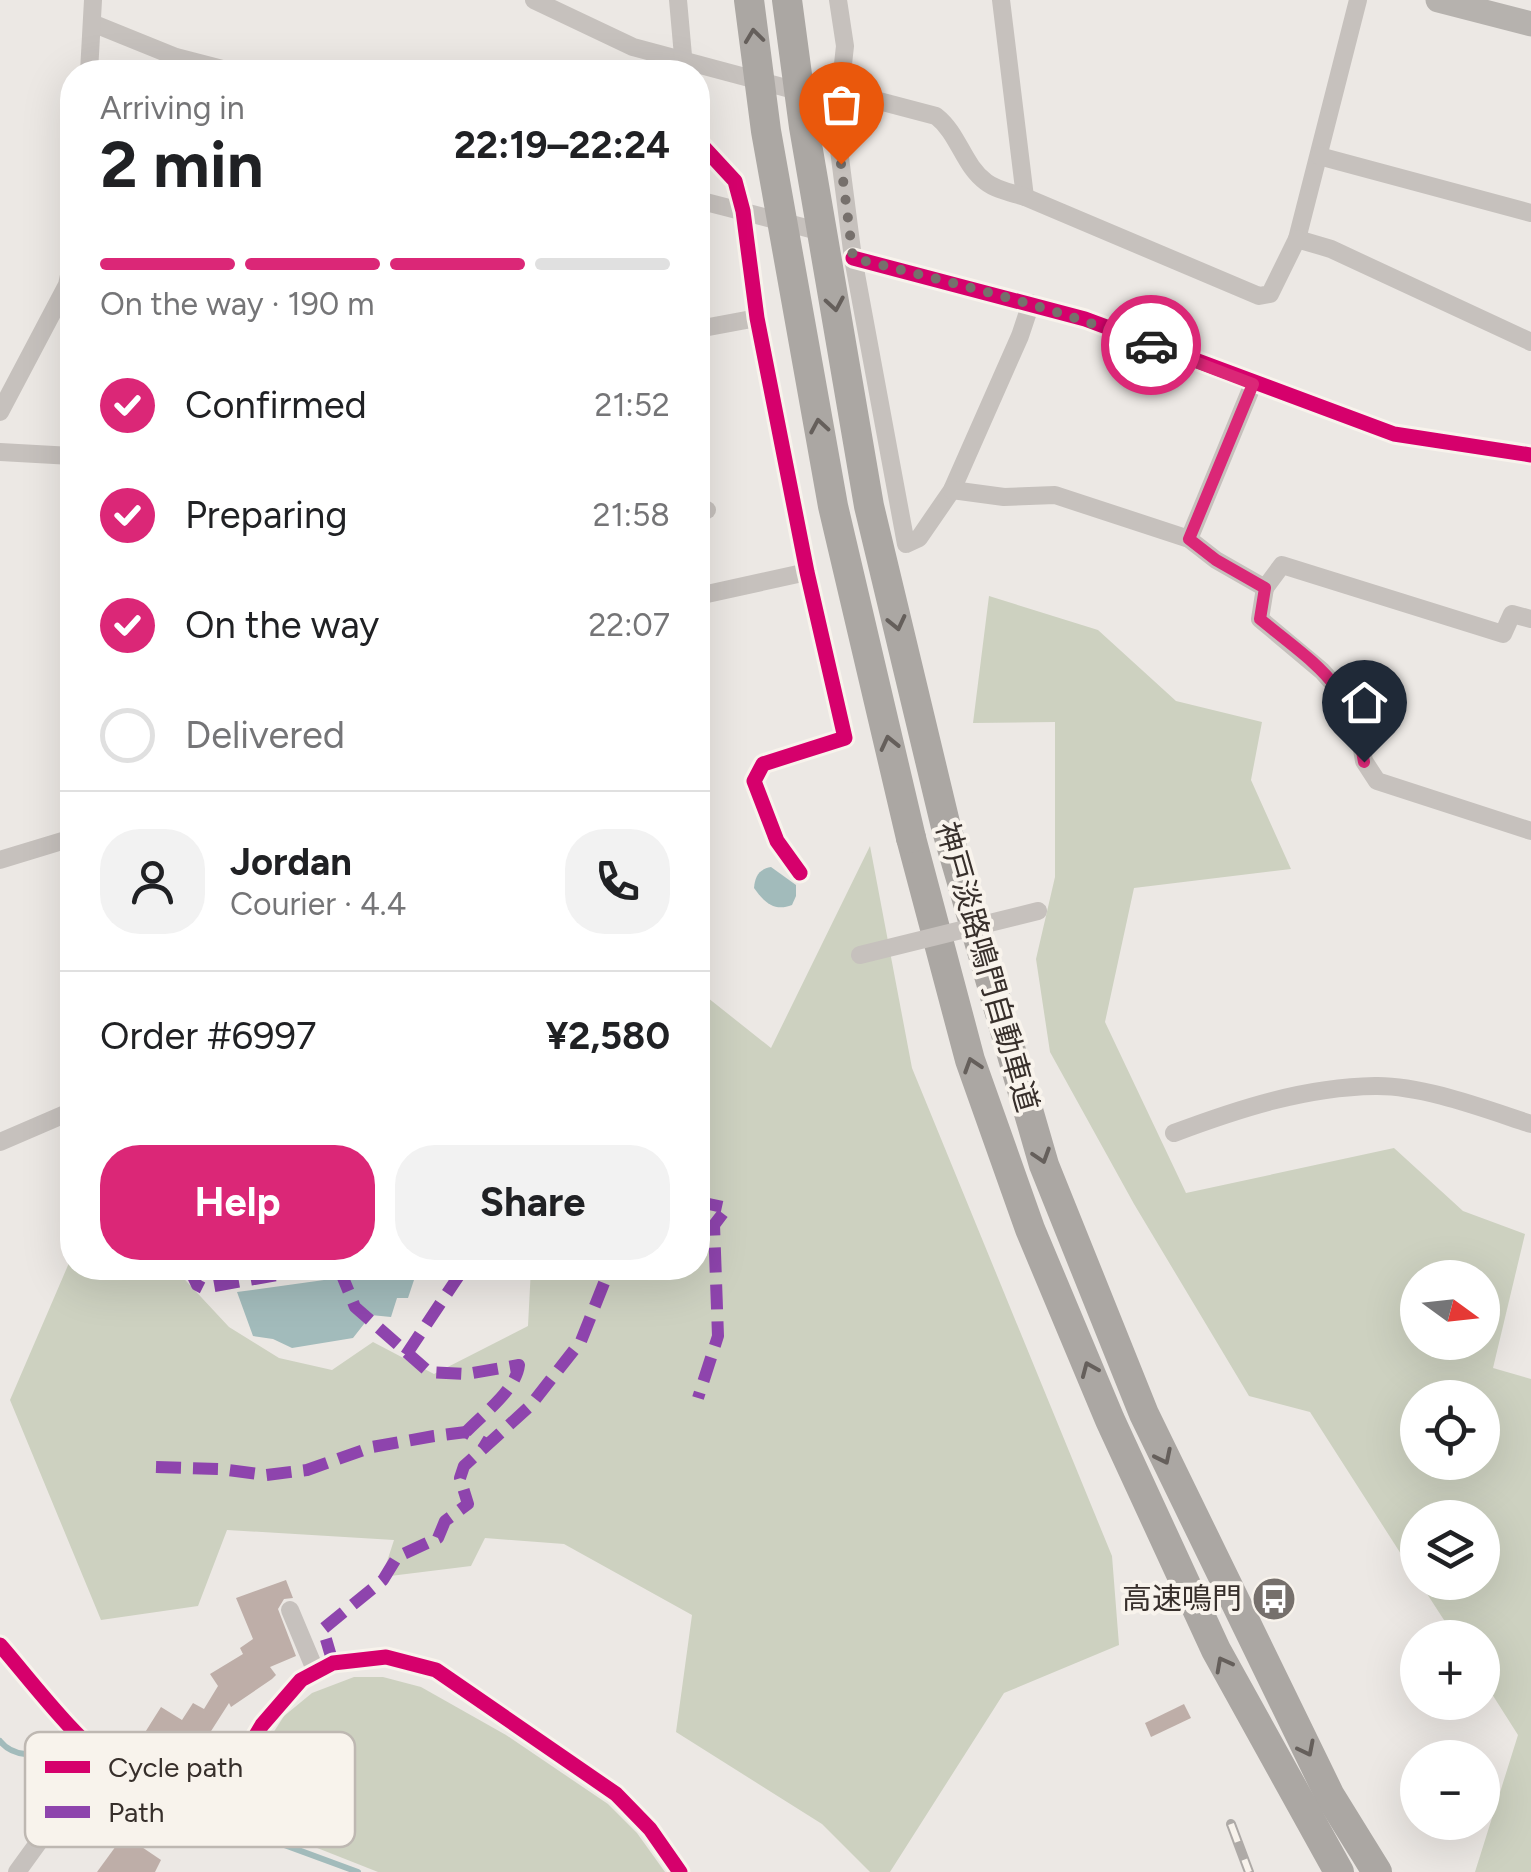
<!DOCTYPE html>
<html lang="en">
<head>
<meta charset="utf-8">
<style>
	body { margin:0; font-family:Figtree,"Noto Sans JP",sans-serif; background:#f2f2f2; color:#202124; height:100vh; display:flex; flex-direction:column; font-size:38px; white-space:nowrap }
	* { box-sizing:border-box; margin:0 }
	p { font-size:32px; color:#757577 }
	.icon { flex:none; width:55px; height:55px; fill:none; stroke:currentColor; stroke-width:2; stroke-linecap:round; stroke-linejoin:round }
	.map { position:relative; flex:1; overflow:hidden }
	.sheet { position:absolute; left:60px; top:60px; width:650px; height:1220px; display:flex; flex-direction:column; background:#fff; border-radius:40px; box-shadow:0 10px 40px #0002 }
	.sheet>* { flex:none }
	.needle { width:65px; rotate:105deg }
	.tools { position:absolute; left:1400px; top:1260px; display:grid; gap:20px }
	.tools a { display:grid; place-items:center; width:100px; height:100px; border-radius:50%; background:#fff; box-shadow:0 10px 40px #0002; font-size:50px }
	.pin { position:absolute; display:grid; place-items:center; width:85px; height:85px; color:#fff; margin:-102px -42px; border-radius:50% 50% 50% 0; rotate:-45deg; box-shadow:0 0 10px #0007 }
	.pin .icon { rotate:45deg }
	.courier { position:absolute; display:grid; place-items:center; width:100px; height:100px; margin:-50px; border:8px solid #db2777; border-radius:50%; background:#fff; color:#222; box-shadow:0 2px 12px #0007 }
	.overview em { font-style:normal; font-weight:700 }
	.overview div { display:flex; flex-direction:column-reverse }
	.overview { display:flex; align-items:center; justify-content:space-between; height:170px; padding:0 40px }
	h1 { font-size:65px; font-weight:700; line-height:75px }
	.bar { display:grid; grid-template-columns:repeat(4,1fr); gap:15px 10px; align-content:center; height:120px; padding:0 40px }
	.bar i { height:12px; border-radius:8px; background:#e0e0e0 }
	.bar .selected { background:#db2777 }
	.bar p { grid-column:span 4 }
	.line { display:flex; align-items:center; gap:25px; padding:0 40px; border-top:2px solid #e0e0e0 }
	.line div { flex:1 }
	.round { display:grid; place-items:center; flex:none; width:105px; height:105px; border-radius:40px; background:#f2f2f2 }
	ol { padding:0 40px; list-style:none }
	li { display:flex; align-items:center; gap:30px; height:110px }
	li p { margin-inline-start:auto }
	li .icon { padding:10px; border-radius:50%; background:#db2777; color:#fff; stroke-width:4 }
	li:last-child { color:#757577 }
	li i { width:55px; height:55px; border:5px solid #e0e0e0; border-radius:50% }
	.button { display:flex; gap:20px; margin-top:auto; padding:20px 40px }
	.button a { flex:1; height:115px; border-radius:40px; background:#db2777; color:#fff; font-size:40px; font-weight:700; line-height:115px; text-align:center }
	.button a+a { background:#f2f2f2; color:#202124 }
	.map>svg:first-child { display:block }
	.green { fill:#cdd1c0; fill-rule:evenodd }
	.water { fill:#a2bbbb }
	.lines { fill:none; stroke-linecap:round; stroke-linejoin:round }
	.stream { stroke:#a2bbbb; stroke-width:6 }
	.building { fill:#beaea8 }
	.street { stroke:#c6c1bd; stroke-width:18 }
	.secondary { stroke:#b6b2ae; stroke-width:25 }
	.highway { stroke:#aba7a3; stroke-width:30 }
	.rail-casing { stroke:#aeaaa7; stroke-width:10 }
	.rail { stroke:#f8f3ec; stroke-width:6; stroke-dasharray:19; stroke-linecap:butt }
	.street-bridge { stroke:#c6c1bd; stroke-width:18 }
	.highway-bridge { stroke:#aba7a3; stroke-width:30 }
	.quiet { stroke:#8e44ad; stroke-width:12; stroke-dasharray:25 12; stroke-linecap:butt }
	.cycleway-casing { stroke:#f8f3ec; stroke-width:21 }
	.cycleway { stroke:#d6006c; stroke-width:15 }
	.oneway { stroke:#655f5b }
	.done { stroke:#76706c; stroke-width:10; stroke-dasharray:0 18 }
	.route { stroke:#db2777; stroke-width:12 }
	.labels { text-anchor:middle; stroke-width:8; stroke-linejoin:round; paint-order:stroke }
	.street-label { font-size:30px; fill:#372f2b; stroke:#f8f3ec }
	.poi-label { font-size:30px; fill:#372f2b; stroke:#f8f3ec; text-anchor:end }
	.key { fill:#f8f3ec; stroke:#beb8b2; stroke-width:2.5 }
	.key-label { font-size:28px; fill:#372f2b }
</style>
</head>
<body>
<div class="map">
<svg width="1531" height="1872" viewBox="0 0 1531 1872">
	<rect width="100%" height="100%" fill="#ece8e4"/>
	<g class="green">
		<path d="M989,596L1098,630L1176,701L1262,722L1251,780L1291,869L1134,888L1105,1022L1186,1193L1394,1148L1463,1211L1525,1234L1493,1368L1531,1379V1872H1475L1518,1735L1483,1680L1482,1638L1455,1637L1420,1583L1482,1582V1518H1418L1417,1579L1310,1412L1249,1396L1134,1204L1050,1052L1036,959L1055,877V722L973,723ZM1418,1278H1482V1342H1418ZM1418,1398H1482V1462H1418Z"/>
		<polygon points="870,846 912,1068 1112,1556 1119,1645 1004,1693 890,1872 870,1872 822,1824 676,1732 692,1615 564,1544 485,1538 471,1566 382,1577 394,1540 227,1530 198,1606 101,1620 10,1400 72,1256 72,1268 174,1268 229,1327 279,1358 332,1370 373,1342 434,1374 528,1326 531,1268 698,1268 698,990 771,1048"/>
		<polygon points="354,1677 383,1677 421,1687 506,1735 608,1804 637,1833 665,1872 378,1872 229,1813 228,1803 284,1716 312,1693"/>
	</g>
	<g class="water">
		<path d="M771,867L796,885V896L792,905C774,912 764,902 754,888C755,876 759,869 771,867Z"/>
		<polygon points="337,1268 418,1268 408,1298 397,1298 391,1317 371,1315 353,1338 292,1348 273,1339 253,1336 237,1292 324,1280"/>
	</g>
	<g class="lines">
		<path class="stream" d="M0,1741C15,1760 40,1754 62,1751L111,1781L358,1872"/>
	</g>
	<g class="building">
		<polygon points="286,1580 293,1598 284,1599 278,1609 296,1656 270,1667 276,1675 272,1679 231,1707 229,1703 197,1753 169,1735 162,1746 144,1734 161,1707 182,1720 193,1703 204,1709 218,1686 210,1674 243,1654 240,1648 253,1639 236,1598"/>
		<polygon points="1184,1704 1191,1718 1151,1737 1145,1723"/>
		<polygon points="124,1835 161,1860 155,1872 97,1872"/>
	</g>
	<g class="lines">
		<g class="street">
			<polyline points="534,0 633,47 839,102"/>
			<polyline points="678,0 684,67"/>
			<polyline points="838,0 845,46 836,127 853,258 906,544 919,538 952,490 1020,336 1031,303"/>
			<polyline points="1001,0 1025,197"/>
			<polyline points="1358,0 1297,239 1331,249 1531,342"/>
			<polyline points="92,23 176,57 234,72"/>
			<polyline points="89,72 93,0"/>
			<path d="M841,91L936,116C959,134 963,165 986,182C996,190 1013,193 1025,197L1259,296L1270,294L1297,239"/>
			<polyline points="698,141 735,181 743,211 757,318 807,572 845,738 763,764 754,781 777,841 800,873"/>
			<polyline points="1319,156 1531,213"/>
			<polyline points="698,200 826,233"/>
			<polyline points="853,258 1085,319 1394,434 1531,455"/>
			<polyline points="698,329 757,318"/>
			<polyline points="0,412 67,285 72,261"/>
			<polyline points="0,452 72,456"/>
			<polyline points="952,490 1004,497 1055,495 1189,539 1216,560 1265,588 1282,565 1503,634 1512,614 1531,619"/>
			<polyline points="698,510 707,510"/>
			<polyline points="1189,539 1253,384"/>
			<polyline points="1265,588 1260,619 1322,671 1346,698 1358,726 1364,761 1377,781 1531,831"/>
			<polyline points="698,596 807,572"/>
			<polyline points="0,860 72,838"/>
			<path d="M1174,1133C1238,1109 1305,1087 1375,1086C1422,1085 1485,1109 1531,1124"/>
			<polyline points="0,1142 72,1111"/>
			<polyline points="290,1610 316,1672"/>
			<path d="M0,1645C28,1677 79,1745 114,1765C146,1783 181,1793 218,1799L262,1725L301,1680L333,1663L386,1657L436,1670L616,1794L650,1829L680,1872"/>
			<polyline points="17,1872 72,1796"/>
		</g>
		<polyline class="secondary" points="1438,0 1531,24"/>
		<g class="highway">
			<polyline points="946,827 1044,1165 1144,1414 1330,1796 1377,1872"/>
			<polyline points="911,838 970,1060 1030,1229 1110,1420 1216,1650 1339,1872"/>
		</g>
		<defs>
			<polyline id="rail" points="1231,1824 1249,1872"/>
		</defs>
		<use href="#rail" class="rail-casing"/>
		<use href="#rail" class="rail"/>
		<polyline class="street-bridge" points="860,955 1038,911"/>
		<g class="highway-bridge">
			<polyline points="749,0 766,131 833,506 911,838"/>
			<polyline points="787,0 804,127 869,506 946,827"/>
		</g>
		<g class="quiet">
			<polyline points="698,1208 709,1204 727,1208 714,1225 718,1336 698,1398"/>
			<polyline points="189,1268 197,1285 203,1288 317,1268"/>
			<path d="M339,1268L355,1307L429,1372L467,1374L519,1365C516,1390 483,1414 466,1432"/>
			<polyline points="406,1355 464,1268"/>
			<polyline points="156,1467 221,1469 266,1475 307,1470 372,1447 434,1436 466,1432 486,1444"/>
			<polyline points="333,1663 323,1629 383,1580 397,1557 438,1538 445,1521 468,1504 460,1478 464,1466 530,1406 581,1341 610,1268"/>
		</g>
		<defs>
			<g id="cycleway">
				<polyline points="698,141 735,181 743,211 757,318 807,572 845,738 763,764 754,781 777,841 800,873"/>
				<polyline points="853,258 1085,319 1394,434 1531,455"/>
				<path d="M0,1645C28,1677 79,1745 114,1765C146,1783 181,1793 218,1799L262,1725L301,1680L333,1663L386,1657L436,1670L616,1794L650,1829L680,1872"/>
			</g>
		</defs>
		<use href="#cycleway" class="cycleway-casing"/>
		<use href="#cycleway" class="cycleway"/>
	</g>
	<defs><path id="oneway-chevron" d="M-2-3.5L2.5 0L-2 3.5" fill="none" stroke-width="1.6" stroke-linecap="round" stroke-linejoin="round" transform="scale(2.5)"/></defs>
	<g class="oneway">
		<use href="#oneway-chevron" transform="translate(754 36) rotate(-97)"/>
		<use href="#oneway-chevron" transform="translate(835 304) rotate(80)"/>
		<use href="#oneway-chevron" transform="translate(819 426) rotate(-100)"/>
		<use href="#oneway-chevron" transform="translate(897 623) rotate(77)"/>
		<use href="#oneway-chevron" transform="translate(889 743) rotate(-103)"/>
		<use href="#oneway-chevron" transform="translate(972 1065) rotate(-108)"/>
		<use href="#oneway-chevron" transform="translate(1042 1156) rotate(72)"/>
		<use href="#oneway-chevron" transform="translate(1089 1369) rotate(-113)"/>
		<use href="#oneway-chevron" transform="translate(1164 1457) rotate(64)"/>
		<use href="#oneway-chevron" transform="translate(1223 1664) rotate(-118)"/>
		<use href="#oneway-chevron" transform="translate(1307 1749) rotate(63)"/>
	</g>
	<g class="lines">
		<path class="done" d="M841,164L853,258C954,283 1054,307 1151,345"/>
		<path class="route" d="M1151,345L1253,384L1189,539L1216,560L1265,588L1260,619C1318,667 1351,682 1364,762"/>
	</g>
	<defs>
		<symbol id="bus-disc" viewBox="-11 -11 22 22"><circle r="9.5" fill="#76706c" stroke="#f8f3ec"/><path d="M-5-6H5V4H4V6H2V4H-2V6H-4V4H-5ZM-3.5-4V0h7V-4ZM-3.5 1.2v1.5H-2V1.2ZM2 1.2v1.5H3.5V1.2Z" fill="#fff"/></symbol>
	</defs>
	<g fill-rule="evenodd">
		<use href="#bus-disc" x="1249" y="1574" width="50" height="50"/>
	</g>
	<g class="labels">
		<g class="street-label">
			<text transform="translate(987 967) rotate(74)" y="10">神戸淡路鳴門自動車道</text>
		</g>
		<g class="poi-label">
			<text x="1242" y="1609">高速鳴門</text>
		</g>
	</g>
	<rect x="25" y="1732" width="330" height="115" rx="15" class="key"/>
	<rect x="45" y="1761" width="45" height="12" fill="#d6006c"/>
	<rect x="45" y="1806" width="45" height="12" fill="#8e44ad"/>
	<g class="key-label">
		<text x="108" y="1777">Cycle path</text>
		<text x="108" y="1822">Path</text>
	</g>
</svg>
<div class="tools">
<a><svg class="needle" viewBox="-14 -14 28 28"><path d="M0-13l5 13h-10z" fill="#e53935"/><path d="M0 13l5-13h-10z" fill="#757577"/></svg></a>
<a><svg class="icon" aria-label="locate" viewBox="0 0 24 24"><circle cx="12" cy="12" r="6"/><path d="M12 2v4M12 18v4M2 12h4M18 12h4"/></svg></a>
<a><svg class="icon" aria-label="layers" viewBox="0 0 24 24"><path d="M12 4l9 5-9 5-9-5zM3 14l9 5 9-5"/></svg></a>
<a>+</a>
<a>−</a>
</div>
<div class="pin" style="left:841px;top:164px;background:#ea580c"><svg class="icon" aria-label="bag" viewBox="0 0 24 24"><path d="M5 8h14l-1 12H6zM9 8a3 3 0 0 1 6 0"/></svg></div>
<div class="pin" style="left:1364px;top:762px;background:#1f2937"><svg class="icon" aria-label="home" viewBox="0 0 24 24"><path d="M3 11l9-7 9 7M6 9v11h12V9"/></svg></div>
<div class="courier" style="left:1151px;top:345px"><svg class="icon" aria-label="car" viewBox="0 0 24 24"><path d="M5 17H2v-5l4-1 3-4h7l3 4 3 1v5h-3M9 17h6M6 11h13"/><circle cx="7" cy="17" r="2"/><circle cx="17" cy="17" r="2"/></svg></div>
<section class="sheet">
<div class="overview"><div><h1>2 min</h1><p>Arriving in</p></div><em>22:19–22:24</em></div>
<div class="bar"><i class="selected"></i><i class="selected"></i><i class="selected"></i><i></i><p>On the way · 190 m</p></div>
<ol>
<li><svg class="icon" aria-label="check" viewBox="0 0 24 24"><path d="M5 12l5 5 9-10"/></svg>Confirmed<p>21:52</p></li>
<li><svg class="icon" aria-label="check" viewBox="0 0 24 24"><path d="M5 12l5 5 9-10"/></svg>Preparing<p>21:58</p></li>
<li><svg class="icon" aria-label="check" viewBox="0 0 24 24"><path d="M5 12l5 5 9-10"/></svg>On the way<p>22:07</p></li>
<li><i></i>Delivered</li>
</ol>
<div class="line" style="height:180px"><a class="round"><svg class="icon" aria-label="person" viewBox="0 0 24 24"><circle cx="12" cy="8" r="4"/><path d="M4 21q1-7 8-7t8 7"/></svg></a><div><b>Jordan</b><p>Courier · 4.4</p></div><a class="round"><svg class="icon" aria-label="phone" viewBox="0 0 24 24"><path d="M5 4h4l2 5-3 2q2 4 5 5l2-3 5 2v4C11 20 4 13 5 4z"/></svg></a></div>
<div class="line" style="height:130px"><div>Order #6997</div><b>¥2,580</b></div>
<div class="button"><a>Help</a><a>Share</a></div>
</section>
</div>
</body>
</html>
